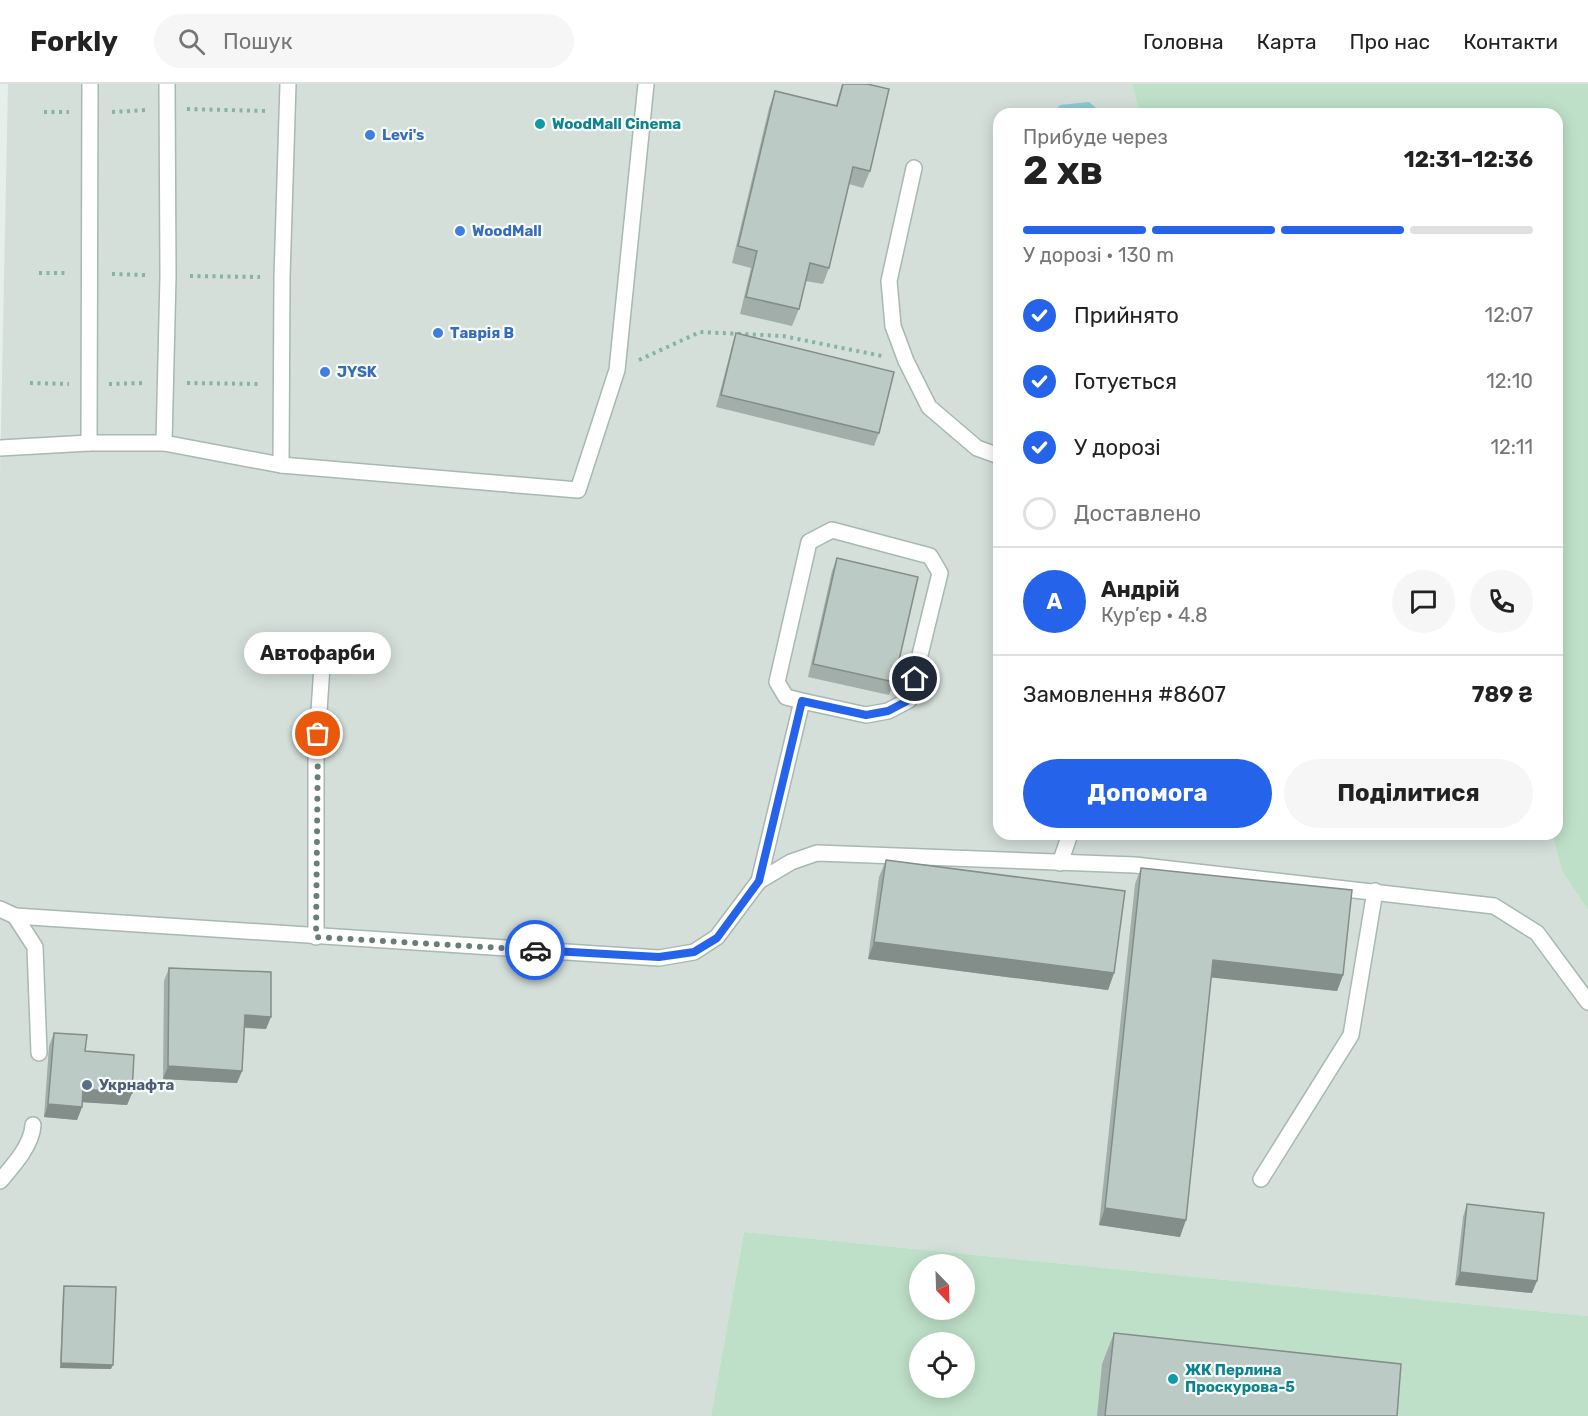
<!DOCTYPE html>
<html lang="uk">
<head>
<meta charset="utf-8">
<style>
	body { margin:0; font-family:Rubik,sans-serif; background:#f6f6f6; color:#222; height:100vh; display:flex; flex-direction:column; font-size:22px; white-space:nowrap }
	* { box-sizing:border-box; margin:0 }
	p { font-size:20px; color:#767676 }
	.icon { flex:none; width:33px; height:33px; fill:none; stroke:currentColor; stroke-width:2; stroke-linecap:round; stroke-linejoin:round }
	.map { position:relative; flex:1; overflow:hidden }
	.side { position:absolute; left:993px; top:24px; width:570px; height:732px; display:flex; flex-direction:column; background:#fff; border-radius:18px; box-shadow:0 3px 15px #0003 }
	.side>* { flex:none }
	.needle { width:39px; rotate:157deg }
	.fabs { position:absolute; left:909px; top:1170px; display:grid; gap:12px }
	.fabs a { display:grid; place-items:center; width:66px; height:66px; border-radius:50%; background:#fff; box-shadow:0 3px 15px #0003; font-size:30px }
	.pin { position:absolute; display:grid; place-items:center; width:51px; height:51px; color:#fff; margin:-26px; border:3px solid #fff; border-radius:50%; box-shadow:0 2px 6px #0007 }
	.courier { position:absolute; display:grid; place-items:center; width:60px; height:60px; margin:-30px; border:4px solid #2563eb; border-radius:50%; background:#fff; color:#222; box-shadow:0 2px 8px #0007 }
	.bubble { position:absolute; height:42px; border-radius:21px; background:#fff; box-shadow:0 3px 15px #0003; font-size:20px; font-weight:700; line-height:42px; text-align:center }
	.summary em { font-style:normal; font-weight:700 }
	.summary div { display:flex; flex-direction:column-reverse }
	.summary { display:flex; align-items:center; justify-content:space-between; height:102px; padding:0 30px }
	h1 { font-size:39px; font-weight:700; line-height:45px }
	.bar { display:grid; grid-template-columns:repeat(4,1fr); gap:9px 6px; align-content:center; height:72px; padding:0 30px }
	.bar i { height:8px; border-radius:4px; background:#e0e0e0 }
	.bar .active { background:#2563eb }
	.bar p { grid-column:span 4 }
	.line { display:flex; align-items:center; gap:15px; padding:0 30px; border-top:2px solid #e0e0e0 }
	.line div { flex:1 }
	.round { display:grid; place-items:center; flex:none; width:63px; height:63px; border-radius:32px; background:#f6f6f6 }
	ol { padding:0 30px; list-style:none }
	li { display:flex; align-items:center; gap:18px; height:66px }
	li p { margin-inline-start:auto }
	li .icon { padding:6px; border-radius:50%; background:#2563eb; color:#fff; stroke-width:4 }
	li:last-child { color:#767676 }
	li i { width:33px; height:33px; border:3px solid #e0e0e0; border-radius:50% }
	.action { display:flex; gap:12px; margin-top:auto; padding:12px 30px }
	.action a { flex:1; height:69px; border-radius:36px; background:#2563eb; color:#fff; font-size:24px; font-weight:700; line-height:69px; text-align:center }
	.action a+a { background:#f6f6f6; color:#222 }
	header { display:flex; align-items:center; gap:36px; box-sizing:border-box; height:84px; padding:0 30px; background:#fff; border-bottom:2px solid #e0e0e0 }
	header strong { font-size:28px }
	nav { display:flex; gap:33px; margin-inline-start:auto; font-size:21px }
	.search { width:420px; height:54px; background:#f6f6f6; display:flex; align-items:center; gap:15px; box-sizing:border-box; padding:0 21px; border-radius:33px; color:#767676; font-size:22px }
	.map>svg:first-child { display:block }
	.built { fill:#d4dfda }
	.green { fill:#bfe0c8; fill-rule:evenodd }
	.water { fill:#8ec9d4 }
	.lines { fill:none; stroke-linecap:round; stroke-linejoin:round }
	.lane-casing { stroke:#a8b8b2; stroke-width:18 }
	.path { stroke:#86b3a5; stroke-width:4; stroke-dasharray:3 4.5; stroke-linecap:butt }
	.lane { stroke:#fff; stroke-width:15 }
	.wall { fill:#a1aea9 }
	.shaded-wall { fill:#838d89 }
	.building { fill:#bbcac4; stroke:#838d89; stroke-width:1.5 }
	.done { stroke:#687f78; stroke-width:6; stroke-dasharray:0 10.8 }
	.route { stroke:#2563eb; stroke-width:8 }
	.culture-dot { fill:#0f9aa8; stroke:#f7fbf9; stroke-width:2 }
	.shop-dot { fill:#3f7fe0; stroke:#f7fbf9; stroke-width:2 }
	.service-dot { fill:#5c6f8a; stroke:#f7fbf9; stroke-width:2 }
	.labels { text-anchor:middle; stroke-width:4.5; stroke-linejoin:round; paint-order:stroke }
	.culture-label { font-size:15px; font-weight:bold; fill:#0d838f; stroke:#f7fbf9; text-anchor:start }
	.shop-label { font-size:15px; font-weight:bold; fill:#366cbe; stroke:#f7fbf9; text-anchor:start }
	.service-label { font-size:15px; font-weight:bold; fill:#4e5e75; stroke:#f7fbf9; text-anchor:start }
</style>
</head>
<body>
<header>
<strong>Forkly</strong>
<div class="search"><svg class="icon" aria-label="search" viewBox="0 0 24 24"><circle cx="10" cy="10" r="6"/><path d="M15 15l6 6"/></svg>Пошук</div>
<nav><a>Головна</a><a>Карта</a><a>Про нас</a><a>Контакти</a></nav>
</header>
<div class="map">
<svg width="1588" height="1332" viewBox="0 0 1588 1332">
	<rect width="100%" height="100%" fill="#e6efeb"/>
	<polygon class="built" points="8,0 1132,0 1140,30 999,30 999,750 1552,750 1562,787 1588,826 1588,1232 744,1148 711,1332 0,1332 0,392"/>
	<g class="green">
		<polygon points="1132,0 1588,0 1588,826 1562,787 1552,750 1557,750 1557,30 1140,30"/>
		<path d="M744,1148L1588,1232V1332H711ZM920,1180H964V1226H920ZM920,1258H964V1304H920Z"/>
	</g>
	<polygon class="water" points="1089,18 1103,30 1053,30 1060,21"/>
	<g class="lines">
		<defs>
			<g id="lane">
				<polyline points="90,0 89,359 164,359"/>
				<polyline points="167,0 168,192 164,359 281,381"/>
				<polyline points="288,0 282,193 281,381 578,406 617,286 646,0"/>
				<polyline points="914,84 889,197 893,242 906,277 929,323 977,364 999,372"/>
				<polyline points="0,364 89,359"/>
				<polyline points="1060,779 1070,750"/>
				<polyline points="759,797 802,617 786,613 777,598 809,458 832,446 930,472 940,489 909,616 888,627 866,631 802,617"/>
				<polyline points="0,825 15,832 35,863 39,969"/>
				<polyline points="15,832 659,874 694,868 717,853 759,797 791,778 817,769 1135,781 1494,822 1537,849 1588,918"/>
				<polyline points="316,853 316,672 322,582"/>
				<polyline points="1261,1095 1351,951 1375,807"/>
				<path d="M0,1097C13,1082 32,1061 33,1041"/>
			</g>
		</defs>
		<use href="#lane" class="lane-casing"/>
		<g class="path">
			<polyline points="187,25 267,27"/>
			<polyline points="44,28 69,28"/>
			<polyline points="112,28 147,26"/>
			<polyline points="39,189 68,189"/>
			<polyline points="112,190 146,191"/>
			<polyline points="190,192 260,193"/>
			<polyline points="639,276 700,248 783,252 882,272"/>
			<polyline points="30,299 69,300"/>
			<polyline points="187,299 261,300"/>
			<polyline points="109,300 144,299"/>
		</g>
		<use href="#lane" class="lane"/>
	</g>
	<g class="wall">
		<polygon points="842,0 867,0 870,87 863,104 849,100 829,184 823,200 805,197 799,225 792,242 740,230 751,184 732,179 769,24 775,7 836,21"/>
		<polygon points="736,249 879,349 874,362 716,323 732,262"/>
		<polygon points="837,474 894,598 889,611 808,593 832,487"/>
		<polygon points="886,776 1114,889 1108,906 868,875 879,793"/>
		<polygon points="1141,784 1343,891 1337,907 1211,893 1180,1153 1099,1141 1135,800"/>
		<polygon points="169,884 266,945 244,944 242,987 237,999 163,995 164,897"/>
		<polygon points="54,949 85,967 132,1009 127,1021 82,1018 82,1023 77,1036 44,1033 49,962"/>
		<polygon points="1467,1120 1532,1209 1455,1201 1463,1133"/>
		<polygon points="64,1202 111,1285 60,1284 63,1206"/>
		<polygon points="1114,1249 1397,1332 1097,1332 1102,1280"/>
	</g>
	<g class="shaded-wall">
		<polygon points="874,858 1114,889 1108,906 868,875"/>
		<polygon points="1213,876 1343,891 1337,907 1207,893"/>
		<polygon points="245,931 271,933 266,945 240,943"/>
		<polygon points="168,982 242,987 237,999 163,995"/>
		<polygon points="83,1005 132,1009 127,1021 79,1018"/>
		<polygon points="48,1020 82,1023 77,1036 44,1033"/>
		<polygon points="1105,1124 1186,1136 1180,1153 1099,1141"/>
		<polygon points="1460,1188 1537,1197 1532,1209 1455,1201"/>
		<polygon points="61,1279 113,1281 111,1285 60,1284"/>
	</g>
	<g class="building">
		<polygon points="843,0 867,0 889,5 870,87 853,83 829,184 810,179 799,225 746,213 757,167 738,162 775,7 837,22"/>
		<polygon points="736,249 894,288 879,349 721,311"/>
		<polygon points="837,474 918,493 894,598 813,580"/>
		<polygon points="886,776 1125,807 1114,889 874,858"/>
		<polygon points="1141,784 1352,806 1343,891 1213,876 1186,1136 1105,1124"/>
		<polygon points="169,884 271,888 271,933 245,931 242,987 168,982"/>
		<polygon points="54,949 87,951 85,967 134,971 132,1009 83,1005 82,1023 48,1020"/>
		<polygon points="1467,1120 1544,1129 1537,1197 1460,1188"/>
		<polygon points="64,1202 116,1203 113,1281 61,1279"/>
		<polygon points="1114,1249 1401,1280 1397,1332 1105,1332"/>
	</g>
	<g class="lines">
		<polyline class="done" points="318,650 316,853 535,866"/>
		<polyline class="route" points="535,866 659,873 694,868 717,854 759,797 802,617 866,631 888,627 909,616 915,595"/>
	</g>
	<g class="culture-dot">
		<circle cx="540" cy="40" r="6"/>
		<circle cx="1173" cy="1295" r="6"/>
	</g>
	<g class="shop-dot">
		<circle cx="370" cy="51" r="6"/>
		<circle cx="460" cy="147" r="6"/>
		<circle cx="438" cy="249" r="6"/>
		<circle cx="325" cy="288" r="6"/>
	</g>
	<circle class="service-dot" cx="87" cy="1001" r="6"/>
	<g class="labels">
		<g class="culture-label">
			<text x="552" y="45">WoodMall Cinema</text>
			<text x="1185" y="1291">ЖК Перлина<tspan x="1185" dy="17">Проскурова-5</tspan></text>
		</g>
		<g class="shop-label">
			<text x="382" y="56">Levi's</text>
			<text x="472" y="152">WoodMall</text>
			<text x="450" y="254">Таврія В</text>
			<text x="337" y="293">JYSK</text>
		</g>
		<g class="service-label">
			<text x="99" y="1006">Укрнафта</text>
		</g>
	</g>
</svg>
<div class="fabs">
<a><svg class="needle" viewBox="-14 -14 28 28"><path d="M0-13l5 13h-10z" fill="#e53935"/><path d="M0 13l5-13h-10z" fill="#767676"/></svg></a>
<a><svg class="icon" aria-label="locate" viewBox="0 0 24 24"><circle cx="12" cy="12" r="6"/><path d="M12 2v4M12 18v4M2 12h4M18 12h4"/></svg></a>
</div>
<div class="pin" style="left:318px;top:650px;background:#ea580c"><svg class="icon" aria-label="bag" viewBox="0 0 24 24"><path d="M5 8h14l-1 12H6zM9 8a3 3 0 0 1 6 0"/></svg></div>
<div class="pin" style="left:915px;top:595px;background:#1f2937"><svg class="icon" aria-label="home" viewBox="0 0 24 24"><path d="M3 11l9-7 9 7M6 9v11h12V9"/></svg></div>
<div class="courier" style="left:535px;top:866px"><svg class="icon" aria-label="car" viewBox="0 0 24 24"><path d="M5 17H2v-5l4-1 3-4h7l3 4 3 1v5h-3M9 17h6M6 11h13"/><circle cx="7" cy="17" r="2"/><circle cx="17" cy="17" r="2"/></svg></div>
<div class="bubble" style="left:244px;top:548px;width:147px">Автофарби</div>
<section class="side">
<div class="summary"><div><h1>2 хв</h1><p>Прибуде через</p></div><em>12:31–12:36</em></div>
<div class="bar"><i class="active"></i><i class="active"></i><i class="active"></i><i></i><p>У дорозі · 130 m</p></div>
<ol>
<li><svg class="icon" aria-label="check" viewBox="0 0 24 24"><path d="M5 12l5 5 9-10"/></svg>Прийнято<p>12:07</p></li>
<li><svg class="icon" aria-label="check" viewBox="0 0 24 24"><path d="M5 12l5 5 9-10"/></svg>Готується<p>12:10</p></li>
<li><svg class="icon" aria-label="check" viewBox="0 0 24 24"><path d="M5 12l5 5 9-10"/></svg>У дорозі<p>12:11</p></li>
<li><i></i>Доставлено</li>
</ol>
<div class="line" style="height:108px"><b class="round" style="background:#2563eb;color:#fff">А</b><div><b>Андрій</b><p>Кур’єр · 4.8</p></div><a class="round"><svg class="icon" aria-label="chat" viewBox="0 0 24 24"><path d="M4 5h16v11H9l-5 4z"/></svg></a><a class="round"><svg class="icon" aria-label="phone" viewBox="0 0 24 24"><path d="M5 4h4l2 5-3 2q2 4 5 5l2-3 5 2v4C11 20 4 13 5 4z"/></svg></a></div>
<div class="line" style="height:78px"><div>Замовлення #8607</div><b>789 ₴</b></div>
<div class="action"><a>Допомога</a><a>Поділитися</a></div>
</section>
</div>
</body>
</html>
